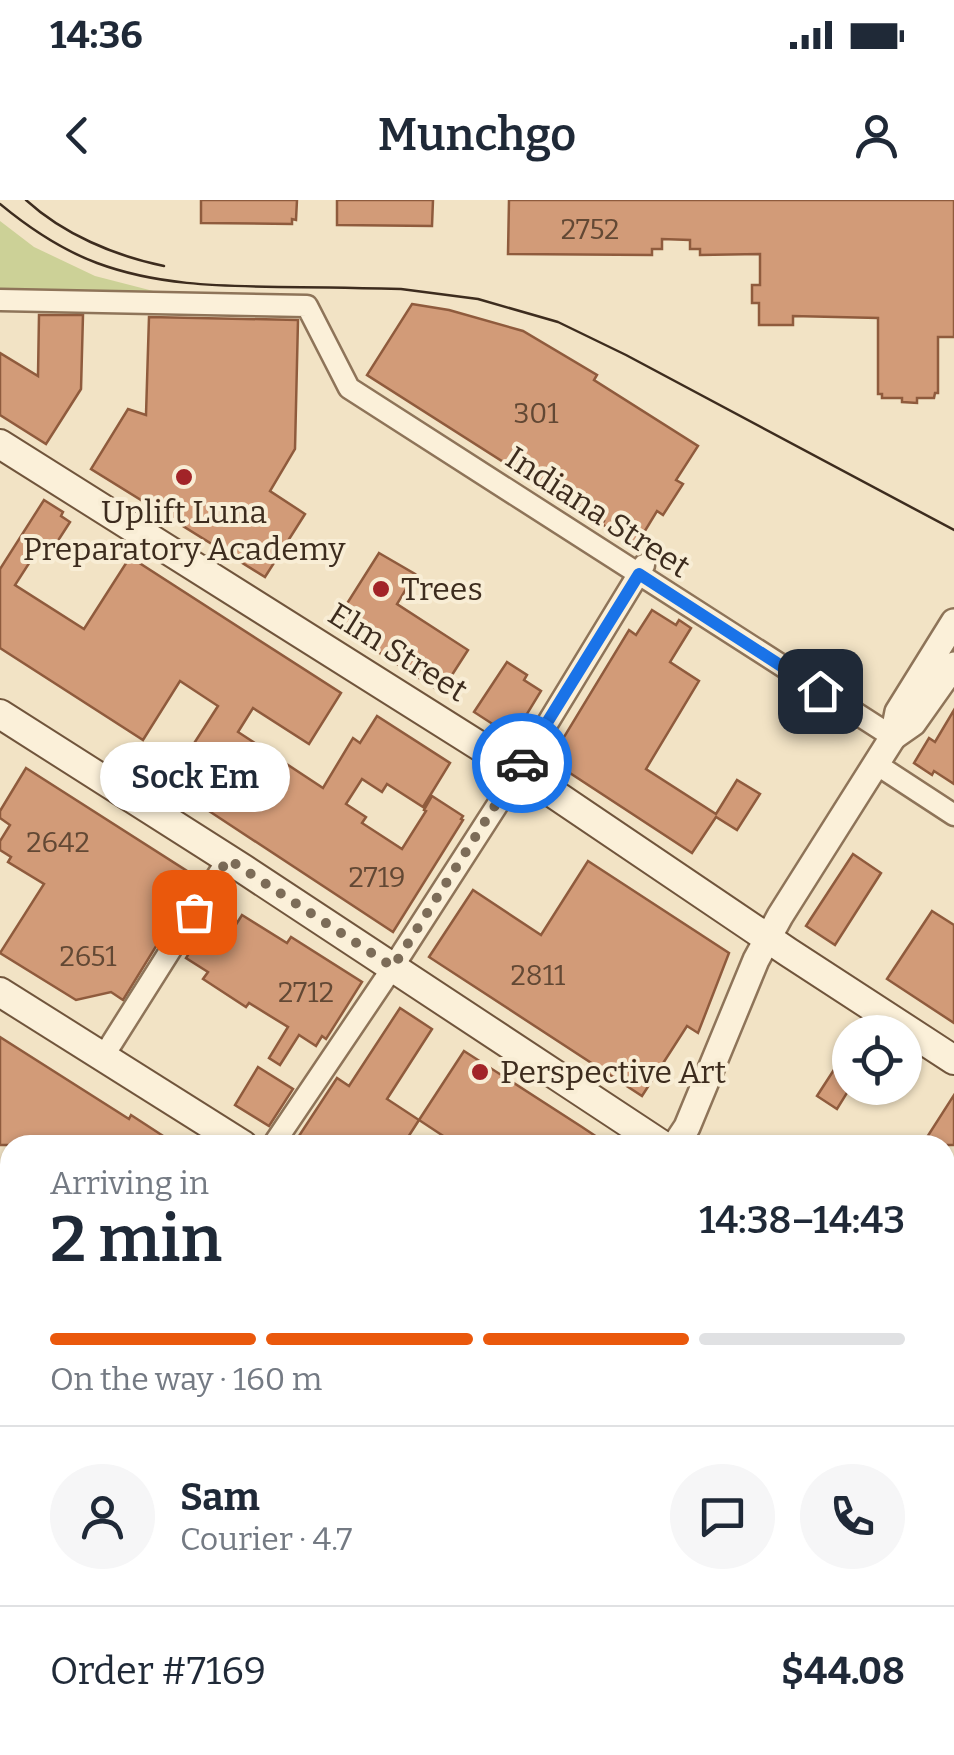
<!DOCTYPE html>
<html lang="en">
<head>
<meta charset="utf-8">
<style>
	body { margin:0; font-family:Bitter,serif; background:#f6f6f7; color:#1f2937; height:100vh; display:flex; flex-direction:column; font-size:38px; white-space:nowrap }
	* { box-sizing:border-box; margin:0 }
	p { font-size:32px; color:#747a83 }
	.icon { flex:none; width:55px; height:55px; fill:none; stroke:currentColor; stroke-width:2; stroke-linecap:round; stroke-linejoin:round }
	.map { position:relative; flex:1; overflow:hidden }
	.sheet { position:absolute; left:0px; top:935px; width:955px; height:620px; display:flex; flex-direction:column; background:#fff; border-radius:30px 30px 0 0; box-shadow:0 2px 8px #0004 }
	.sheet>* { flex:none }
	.fabs { position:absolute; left:832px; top:815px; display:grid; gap:20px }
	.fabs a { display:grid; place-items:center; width:90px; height:90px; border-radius:50%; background:#fff; box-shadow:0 2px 8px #0004; font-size:50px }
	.pin { position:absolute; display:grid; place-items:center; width:85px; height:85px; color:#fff; margin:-42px; border-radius:20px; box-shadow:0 5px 15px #0006 }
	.courier { position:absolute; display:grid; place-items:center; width:100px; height:100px; margin:-50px; border:8px solid #1a73e8; border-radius:50%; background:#fff; color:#222; box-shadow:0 2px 12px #0007 }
	.bubble { position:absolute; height:70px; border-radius:35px; background:#fff; box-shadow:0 2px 8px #0004; font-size:32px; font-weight:600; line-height:70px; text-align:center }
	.head em { font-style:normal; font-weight:600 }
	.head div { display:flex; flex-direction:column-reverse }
	.head { display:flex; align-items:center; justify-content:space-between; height:170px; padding:0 50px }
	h1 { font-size:65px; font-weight:600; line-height:75px }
	.bar { display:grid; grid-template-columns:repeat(4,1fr); gap:15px 10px; align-content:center; height:120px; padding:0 50px }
	.bar i { height:12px; border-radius:8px; background:#e0e1e3 }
	.bar .current { background:#ea580c }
	.bar p { grid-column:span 4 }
	.line { display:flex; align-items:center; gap:25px; padding:0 50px; border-top:2px solid #e0e1e3 }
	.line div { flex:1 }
	.round { display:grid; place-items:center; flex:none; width:105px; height:105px; border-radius:52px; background:#f6f6f7 }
	.status { display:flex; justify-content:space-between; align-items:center; height:70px; padding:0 50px; background:#fff; direction:ltr }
	.status svg { height:28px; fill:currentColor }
	header { display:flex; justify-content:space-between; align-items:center; height:130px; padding:0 50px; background:#fff; font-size:45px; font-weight:600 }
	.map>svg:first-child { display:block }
	.green { fill:#ccd197 }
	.building { fill:#d29b78; stroke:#8f5b3d; stroke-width:2.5 }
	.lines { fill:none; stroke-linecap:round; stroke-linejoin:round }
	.minor-casing { stroke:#8e7459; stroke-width:25 }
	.tertiary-casing { stroke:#8e7459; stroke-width:30 }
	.secondary-casing { stroke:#70553c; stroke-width:32 }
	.minor { stroke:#fbf0d9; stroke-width:20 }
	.tertiary { stroke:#fbf0d9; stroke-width:25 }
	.secondary { stroke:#fbf0d9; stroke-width:28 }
	.tram { stroke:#3d2c1e; stroke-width:2.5 }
	.done { stroke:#7c6c58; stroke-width:10; stroke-dasharray:0 18 }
	.route { stroke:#1a73e8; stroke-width:12 }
	.poi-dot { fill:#a22428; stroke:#f8edd5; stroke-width:4 }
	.labels { text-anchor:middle; stroke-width:8; stroke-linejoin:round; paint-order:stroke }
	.number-label { font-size:28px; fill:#624834 }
	.poi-label { font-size:32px; fill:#3d2c1e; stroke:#f8edd5; text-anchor:start }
	.street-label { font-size:32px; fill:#3d2c1e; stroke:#f8edd5 }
</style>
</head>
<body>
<div class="status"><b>14:36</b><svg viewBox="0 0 49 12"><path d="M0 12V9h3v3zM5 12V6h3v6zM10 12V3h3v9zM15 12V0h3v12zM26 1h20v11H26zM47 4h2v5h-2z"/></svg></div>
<header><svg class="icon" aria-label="back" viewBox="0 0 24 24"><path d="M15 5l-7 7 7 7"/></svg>Munchgo<svg class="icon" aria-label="person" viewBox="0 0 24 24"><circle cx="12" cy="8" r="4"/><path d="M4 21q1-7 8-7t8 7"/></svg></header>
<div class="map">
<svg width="954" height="1555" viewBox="0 0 954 1555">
	<rect width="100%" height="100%" fill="#f2e3c5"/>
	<polygon class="green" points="0,21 34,47 95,76 161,93 0,94"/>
	<g class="building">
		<polygon points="201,0 297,0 296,20 292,19 292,24 201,23"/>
		<polygon points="337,0 433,0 432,26 337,25"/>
		<polygon points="509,0 954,0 954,137 938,137 938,193 935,193 934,198 917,198 917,203 902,202 902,198 882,198 882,194 878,194 878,118 793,116 793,125 759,125 759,103 752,103 752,85 760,85 760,54 700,55 700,49 690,49 690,40 662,39 662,49 652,49 652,55 508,54"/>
		<polygon points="412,104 449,110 523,131 597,175 594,180 698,246 676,280 683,284 663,315 657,311 637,344 632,341 631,343 602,324 604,321 566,298 565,300 550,289 549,291 367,175"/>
		<polygon points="39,115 83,115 81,189 46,244 0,215 0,153 38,176"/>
		<polygon points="149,117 298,120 295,249 270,291 305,314 265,377 91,269 128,209 146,215"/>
		<polygon points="44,300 63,312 61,316 70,322 52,350 42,343 15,385 84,429 130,357 341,493 309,544 253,508 238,532 323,588 353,538 360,543 377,516 450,563 423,607 387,584 382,592 362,579 346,604 366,617 362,623 402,649 426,611 424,610 432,596 463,616 461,619 463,620 393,732 168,584 218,506 180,481 143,540 0,448 0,369"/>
		<polygon points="379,353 415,374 397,404 468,450 441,492 334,424"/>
		<polygon points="652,410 676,425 679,420 691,428 670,462 699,481 646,569 716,614 737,580 760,594 737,630 716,617 692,653 550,560 629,430 636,435"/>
		<polygon points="507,462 527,475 524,480 541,491 516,532 508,534 474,512"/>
		<polygon points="954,510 954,584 934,571 932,575 914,563 929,538 935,542"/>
		<polygon points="26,568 198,678 123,800 111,792 76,800 0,753 44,684 8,662 11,657 0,650 0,641 10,625 0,618 0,611"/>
		<polygon points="853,654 881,673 835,745 806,726"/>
		<polygon points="588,661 729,753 698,833 687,826 642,896 429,757 473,690 541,735"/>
		<polygon points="932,711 954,725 954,823 887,779"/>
		<polygon points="242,715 287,743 291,737 362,782 326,839 322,836 316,846 299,835 280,865 269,858 288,827 249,803 246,807 203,779 208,772 186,758 200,736 205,740 210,732 225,742"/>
		<polygon points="400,808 432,829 387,899 419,920 403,945 293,945 337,878 349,886"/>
		<polygon points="0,837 129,919 131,915 177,945 0,945"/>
		<polygon points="850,845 850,888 837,909 817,896"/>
		<polygon points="464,851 582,927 609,945 457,945 419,920"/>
		<polygon points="258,867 293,889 269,926 235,905"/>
		<polygon points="954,895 954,945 922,945"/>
	</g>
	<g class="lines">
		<defs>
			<g id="minor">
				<polyline points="0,100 307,106 349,188 893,537"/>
				<polyline points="876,564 954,615"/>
				<polyline points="103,857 228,659"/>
				<polyline points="273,945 393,767 505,593 644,365"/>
				<polyline points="945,1302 954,1289"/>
				<polyline points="0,1350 10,1335"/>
				<polyline points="0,1511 10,1518"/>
				<polyline points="52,1545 67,1555"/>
				<polyline points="784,1555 790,1545"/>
			</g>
			<g id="tertiary">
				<polyline points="893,537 913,523 954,465"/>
				<polyline points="675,945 687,927 756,760 780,716 893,537 898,512 954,422"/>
				<polyline points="280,1555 286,1545"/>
			</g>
			<g id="secondary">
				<polyline points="0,244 535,581 788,752 954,860"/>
				<polyline points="0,514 242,668 662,945"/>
				<polyline points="0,792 243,945"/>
				<polyline points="945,1130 954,1136"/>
				<polyline points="0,1154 10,1160"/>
				<polyline points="945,1404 954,1410"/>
				<polyline points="607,1545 623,1555"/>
			</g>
		</defs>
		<use href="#minor" class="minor-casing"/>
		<use href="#tertiary" class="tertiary-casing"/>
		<use href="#secondary" class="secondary-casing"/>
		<use href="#minor" class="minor"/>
		<use href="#tertiary" class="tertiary"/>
		<use href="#secondary" class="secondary"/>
		<g class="tram">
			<path d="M26,0C63,34 115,56 164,66"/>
			<path d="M0,4C29,28 62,50 97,63C156,85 217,86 278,87C319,87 360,88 401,89L478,99L558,122L626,155L954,330"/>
		</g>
	</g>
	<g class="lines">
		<polyline class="done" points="194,712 228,659 393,767 522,563"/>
		<polyline class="route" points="522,563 639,374 820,491"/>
	</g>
	<g class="poi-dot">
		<circle cx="184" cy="277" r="10"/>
		<circle cx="381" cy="389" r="10"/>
		<circle cx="480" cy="872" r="10"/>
	</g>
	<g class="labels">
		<g class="number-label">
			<text x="590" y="39">2752</text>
			<text x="536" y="223">301</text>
			<text x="58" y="652">2642</text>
			<text x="377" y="687">2719</text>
			<text x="88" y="766">2651</text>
			<text x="538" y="785">2811</text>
			<text x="306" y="802">2712</text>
		</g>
		<g class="poi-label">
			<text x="184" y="323" text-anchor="middle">Uplift Luna<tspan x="184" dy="37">Preparatory Academy</tspan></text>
			<text x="401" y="400">Trees</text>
			<text x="500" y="883">Perspective Art</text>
		</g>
		<g class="street-label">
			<text transform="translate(598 312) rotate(33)" y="11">Indiana Street</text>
			<text transform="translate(398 452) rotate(32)" y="11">Elm Street</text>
		</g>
	</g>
</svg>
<div class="fabs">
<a><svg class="icon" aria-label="locate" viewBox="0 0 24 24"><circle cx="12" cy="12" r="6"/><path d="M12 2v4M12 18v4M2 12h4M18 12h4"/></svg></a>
</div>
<div class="pin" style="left:194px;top:712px;background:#ea580c"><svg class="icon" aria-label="bag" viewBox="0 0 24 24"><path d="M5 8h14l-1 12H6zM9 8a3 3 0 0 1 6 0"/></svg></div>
<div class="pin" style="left:820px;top:491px;background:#1f2937"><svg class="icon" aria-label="home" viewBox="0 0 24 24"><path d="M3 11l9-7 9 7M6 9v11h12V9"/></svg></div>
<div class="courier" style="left:522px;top:563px"><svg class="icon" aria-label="car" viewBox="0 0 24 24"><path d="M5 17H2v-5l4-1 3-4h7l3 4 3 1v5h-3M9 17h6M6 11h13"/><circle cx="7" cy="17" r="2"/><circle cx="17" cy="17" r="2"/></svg></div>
<div class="bubble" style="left:100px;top:542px;width:190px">Sock Em</div>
<section class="sheet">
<div class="head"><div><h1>2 min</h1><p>Arriving in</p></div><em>14:38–14:43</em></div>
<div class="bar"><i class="current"></i><i class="current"></i><i class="current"></i><i></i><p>On the way · 160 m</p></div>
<div class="line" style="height:180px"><a class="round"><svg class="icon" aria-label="person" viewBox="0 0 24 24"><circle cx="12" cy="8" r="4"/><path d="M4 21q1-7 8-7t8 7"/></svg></a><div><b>Sam</b><p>Courier · 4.7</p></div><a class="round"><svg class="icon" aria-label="chat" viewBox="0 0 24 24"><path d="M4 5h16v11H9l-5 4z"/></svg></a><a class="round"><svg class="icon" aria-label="phone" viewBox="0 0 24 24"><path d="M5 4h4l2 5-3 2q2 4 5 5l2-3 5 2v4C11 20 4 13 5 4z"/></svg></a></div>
<div class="line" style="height:130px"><div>Order #7169</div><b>$44.08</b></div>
</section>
</div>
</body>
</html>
